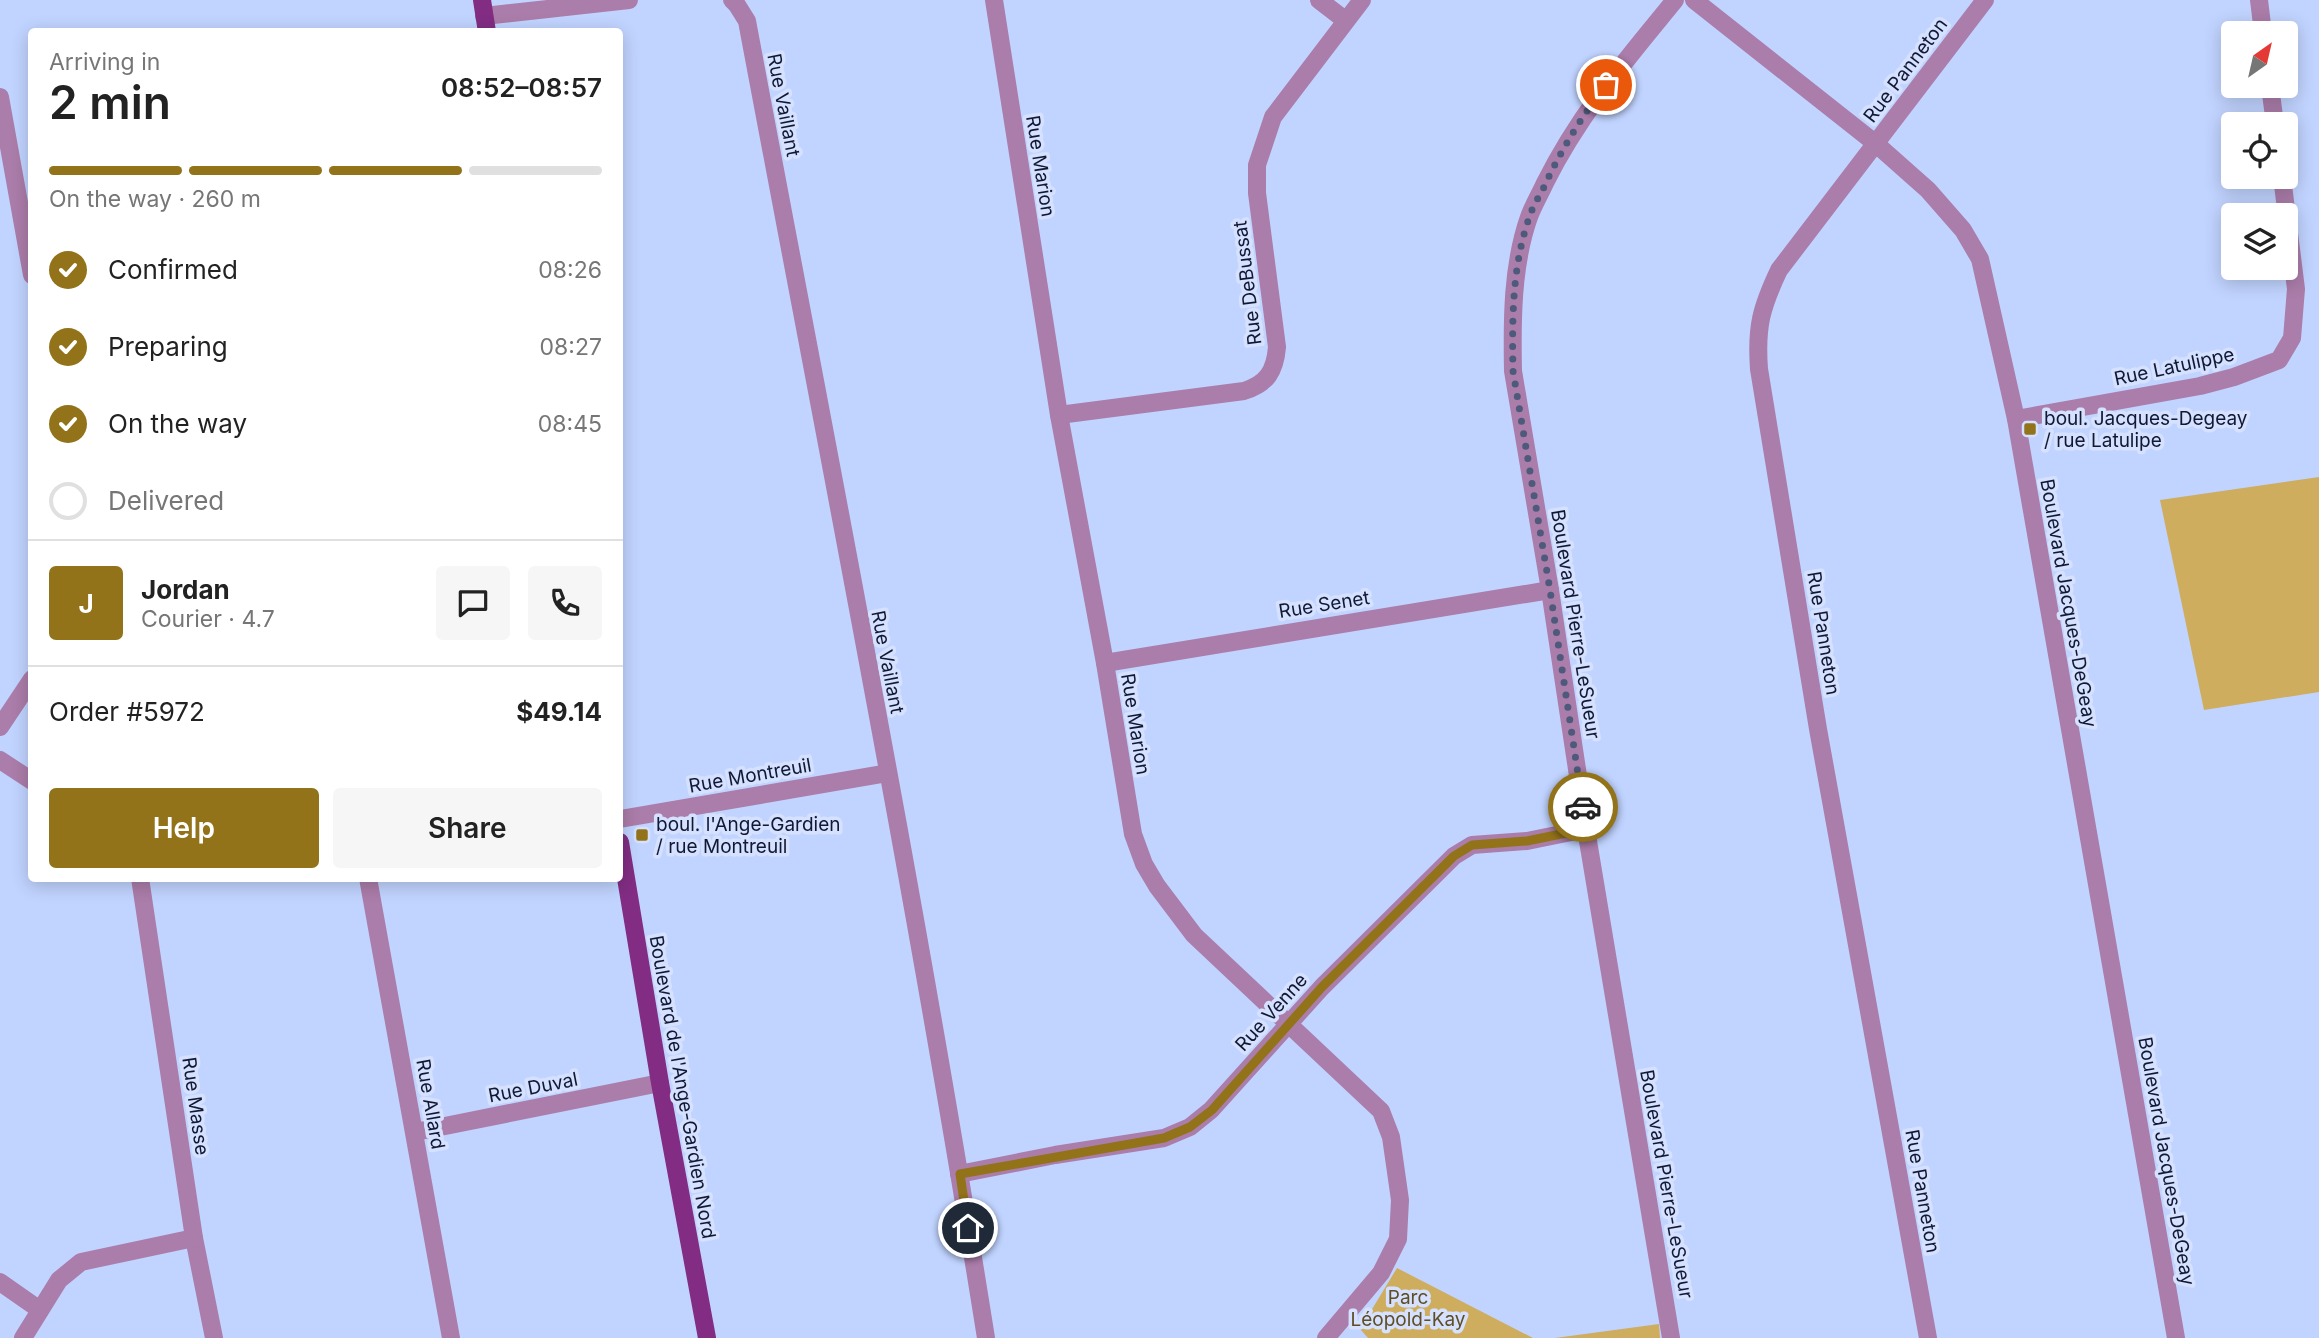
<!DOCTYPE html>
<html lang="en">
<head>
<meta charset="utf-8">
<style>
	body { margin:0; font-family:Inter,sans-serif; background:#f6f6f6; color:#222; height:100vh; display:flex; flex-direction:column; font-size:26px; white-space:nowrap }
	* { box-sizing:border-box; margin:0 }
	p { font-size:23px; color:#767676 }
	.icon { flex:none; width:38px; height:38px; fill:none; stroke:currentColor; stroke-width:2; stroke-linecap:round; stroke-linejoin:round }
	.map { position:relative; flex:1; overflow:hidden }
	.side { position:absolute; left:28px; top:28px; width:595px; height:854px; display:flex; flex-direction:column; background:#fff; border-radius:7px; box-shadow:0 4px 18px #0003 }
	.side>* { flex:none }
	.needle { width:46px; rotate:34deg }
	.controls { position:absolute; left:2221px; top:21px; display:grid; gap:14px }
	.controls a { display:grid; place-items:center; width:77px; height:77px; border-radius:7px; background:#fff; box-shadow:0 4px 18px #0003; font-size:35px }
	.pin { position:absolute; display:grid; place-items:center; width:60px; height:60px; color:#fff; margin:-30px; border:4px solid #fff; border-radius:50%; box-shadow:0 2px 7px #0007 }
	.courier { position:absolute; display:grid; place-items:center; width:70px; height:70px; margin:-35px; border:5px solid #927319; border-radius:50%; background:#fff; color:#222; box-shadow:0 2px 9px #0007 }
	.overview em { font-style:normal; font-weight:600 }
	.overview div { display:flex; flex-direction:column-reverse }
	.overview { display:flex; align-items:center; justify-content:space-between; height:119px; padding:0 21px }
	h1 { font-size:46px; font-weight:600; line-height:52px }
	.bar { display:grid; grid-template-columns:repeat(4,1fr); gap:10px 7px; align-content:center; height:84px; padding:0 21px }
	.bar i { height:9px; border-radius:5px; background:#e0e0e0 }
	.bar .current { background:#927319 }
	.bar p { grid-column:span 4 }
	.line { display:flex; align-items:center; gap:18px; padding:0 21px; border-top:2px solid #e0e0e0 }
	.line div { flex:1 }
	.round { display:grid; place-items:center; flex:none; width:74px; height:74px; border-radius:7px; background:#f6f6f6 }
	ol { padding:0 21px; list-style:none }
	li { display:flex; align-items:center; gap:21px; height:77px }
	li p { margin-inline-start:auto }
	li .icon { padding:7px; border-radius:50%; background:#927319; color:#fff; stroke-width:4 }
	li:last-child { color:#767676 }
	li i { width:38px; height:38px; border:4px solid #e0e0e0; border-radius:50% }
	.action { display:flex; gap:14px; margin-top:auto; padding:14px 21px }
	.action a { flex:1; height:80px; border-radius:7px; background:#927319; color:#fff; font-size:28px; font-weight:600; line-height:80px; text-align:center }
	.action a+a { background:#f6f6f6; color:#222 }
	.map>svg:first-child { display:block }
	.green { fill:#cead5e }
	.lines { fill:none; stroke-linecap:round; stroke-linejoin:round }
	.minor { stroke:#ab7daa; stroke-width:18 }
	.major { stroke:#822d83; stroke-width:18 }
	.done { stroke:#4e5a7b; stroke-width:7; stroke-dasharray:0 12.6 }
	.route { stroke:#927319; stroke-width:9 }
	.poi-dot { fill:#927319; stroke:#d5e1fe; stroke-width:2.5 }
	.labels { text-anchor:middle; stroke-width:7; stroke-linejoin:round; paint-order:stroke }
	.street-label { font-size:19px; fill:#101934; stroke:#d5e1fe }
	.poi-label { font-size:19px; fill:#101934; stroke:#d5e1fe; text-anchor:start }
	.park-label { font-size:19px; fill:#5f4e25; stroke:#d5e1fe }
</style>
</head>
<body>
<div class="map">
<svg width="2319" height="1338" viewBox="0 0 2319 1338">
	<rect width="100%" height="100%" fill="#c1d4ff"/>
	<g class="green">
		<polygon points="2319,477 2319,692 2204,710 2160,500"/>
		<polygon points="1397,1268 1533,1338 1368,1338 1360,1329"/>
		<polygon points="1659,1324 1660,1338 1555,1338"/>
	</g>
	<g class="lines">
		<g class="minor">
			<path d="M732,0L737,5L747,21C829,459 916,897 986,1338"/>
			<polyline points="994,0 1059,415 1105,663 1133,834 1144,864 1157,886 1194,935 1381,1111 1391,1137 1400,1200 1398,1239 1381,1273 1326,1338"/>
			<polyline points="1319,0 1345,20"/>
			<polyline points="1694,0 1875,143 1928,190 1963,230 1980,259 2016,419 2176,1338"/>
			<polyline points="2259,0 2263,33"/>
			<polyline points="484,16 629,0"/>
			<polyline points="2270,86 2275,124"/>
			<polyline points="0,97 32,275"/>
			<path d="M1059,415L1244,391C1267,384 1275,371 1277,347L1257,193V165L1273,117L1362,0"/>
			<polyline points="2016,419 2200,386 2234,377 2279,360 2292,338 2296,289 2282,177"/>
			<polyline points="1105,663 1550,590"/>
			<polyline points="0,727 32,679"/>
			<polyline points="0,760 32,781"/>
			<polyline points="620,819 888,773"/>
			<polyline points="140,878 194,1238 214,1338"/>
			<polyline points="368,878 451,1338"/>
			<polyline points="415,1132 660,1083"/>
			<polyline points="959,1174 1055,1155 1164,1138 1190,1127 1211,1110 1322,987 1454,856 1472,845 1527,841 1586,829"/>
			<polyline points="0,1282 40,1310"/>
			<polyline points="23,1338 59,1280 81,1262 194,1238"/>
			<path d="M1671,1338L1586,829L1550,590L1513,371C1512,321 1512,265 1529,217C1533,206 1540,194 1545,183C1580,113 1626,60 1675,0"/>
			<path d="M1928,1338L1818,729L1759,369C1756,327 1761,308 1779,270L1985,0"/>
		</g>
		<g class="major">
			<polyline points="482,0 487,32"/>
			<polyline points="620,842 660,1083 707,1338"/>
		</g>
	</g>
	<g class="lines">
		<path class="done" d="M1583,807L1550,590L1513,371C1512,320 1512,267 1529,218C1532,208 1538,198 1543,189C1560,152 1581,117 1606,85"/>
		<polyline class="route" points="968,1228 960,1174 1164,1138 1190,1127 1212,1110 1322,987 1454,856 1472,845 1527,841 1586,829 1583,807"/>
	</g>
	<g class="poi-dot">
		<rect x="2023" y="422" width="14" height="14" rx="3.5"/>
		<rect x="635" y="828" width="14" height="14" rx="3.5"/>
	</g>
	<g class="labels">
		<g class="street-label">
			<text transform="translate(1905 70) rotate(-53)" y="7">Rue Panneton</text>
			<text transform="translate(784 105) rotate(79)" y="7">Rue Vaillant</text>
			<text transform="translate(1041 166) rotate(81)" y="7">Rue Marion</text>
			<text transform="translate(1247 283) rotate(-97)" y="7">Rue DeBussat</text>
			<text transform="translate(2174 366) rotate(-12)" y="7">Rue Latulippe</text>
			<text transform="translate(2069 603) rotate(80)" y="7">Boulevard Jacques-DeGeay</text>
			<text transform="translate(1324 604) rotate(-9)" y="7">Rue Senet</text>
			<text transform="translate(1576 624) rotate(81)" y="7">Boulevard Pierre-LeSueur</text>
			<text transform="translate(1824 633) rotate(81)" y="7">Rue Panneton</text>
			<text transform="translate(888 662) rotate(79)" y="7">Rue Vaillant</text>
			<text transform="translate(1136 724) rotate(81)" y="7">Rue Marion</text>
			<text transform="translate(750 775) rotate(-10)" y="7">Rue Montreuil</text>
			<text transform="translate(1271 1012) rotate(-48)" y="7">Rue Venne</text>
			<text transform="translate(533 1087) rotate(-11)" y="7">Rue Duval</text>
			<text transform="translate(683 1087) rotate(80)" y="7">Boulevard de l'Ange-Gardien Nord</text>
			<text transform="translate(431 1104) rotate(80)" y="7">Rue Allard</text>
			<text transform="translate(196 1106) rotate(82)" y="7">Rue Masse</text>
			<text transform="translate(2167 1161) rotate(80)" y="7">Boulevard Jacques-DeGeay</text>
			<text transform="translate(1667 1184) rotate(80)" y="7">Boulevard Pierre-LeSueur</text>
			<text transform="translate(1923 1191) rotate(80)" y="7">Rue Panneton</text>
		</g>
		<g class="poi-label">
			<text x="2044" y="425">boul. Jacques-Degeay<tspan x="2044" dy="22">/ rue Latulipe</tspan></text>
			<text x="656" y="831">boul. l'Ange-Gardien<tspan x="656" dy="22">/ rue Montreuil</tspan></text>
		</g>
		<g class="park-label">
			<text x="1408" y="1304">Parc<tspan x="1408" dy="22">Léopold-Kay</tspan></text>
		</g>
	</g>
</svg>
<div class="controls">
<a><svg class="needle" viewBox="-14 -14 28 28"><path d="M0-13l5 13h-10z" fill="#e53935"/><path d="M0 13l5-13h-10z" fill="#767676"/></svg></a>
<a><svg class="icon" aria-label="locate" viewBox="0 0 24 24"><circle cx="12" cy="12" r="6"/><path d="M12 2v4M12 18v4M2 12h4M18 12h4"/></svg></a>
<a><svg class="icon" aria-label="layers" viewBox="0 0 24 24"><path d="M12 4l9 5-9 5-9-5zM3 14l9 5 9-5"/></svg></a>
</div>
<div class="pin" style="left:1606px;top:85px;background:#ea580c"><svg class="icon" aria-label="bag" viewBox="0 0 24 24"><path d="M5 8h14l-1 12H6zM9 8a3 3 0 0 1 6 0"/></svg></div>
<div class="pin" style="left:968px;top:1228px;background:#1f2937"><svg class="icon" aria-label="home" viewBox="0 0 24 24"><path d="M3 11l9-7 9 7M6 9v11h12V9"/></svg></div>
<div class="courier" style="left:1583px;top:807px"><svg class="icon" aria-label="car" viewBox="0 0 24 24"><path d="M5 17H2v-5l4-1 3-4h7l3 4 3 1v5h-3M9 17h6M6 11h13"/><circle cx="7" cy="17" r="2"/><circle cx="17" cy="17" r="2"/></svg></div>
<section class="side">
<div class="overview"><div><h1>2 min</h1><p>Arriving in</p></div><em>08:52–08:57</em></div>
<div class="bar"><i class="current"></i><i class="current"></i><i class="current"></i><i></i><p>On the way · 260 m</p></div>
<ol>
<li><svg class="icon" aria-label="check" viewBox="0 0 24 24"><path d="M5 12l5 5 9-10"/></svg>Confirmed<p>08:26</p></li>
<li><svg class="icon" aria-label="check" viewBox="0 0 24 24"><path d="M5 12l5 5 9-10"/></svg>Preparing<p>08:27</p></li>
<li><svg class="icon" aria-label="check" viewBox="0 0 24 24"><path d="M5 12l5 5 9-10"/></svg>On the way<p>08:45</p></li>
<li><i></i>Delivered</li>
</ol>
<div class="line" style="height:126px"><b class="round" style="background:#927319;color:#fff">J</b><div><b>Jordan</b><p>Courier · 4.7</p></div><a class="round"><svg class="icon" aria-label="chat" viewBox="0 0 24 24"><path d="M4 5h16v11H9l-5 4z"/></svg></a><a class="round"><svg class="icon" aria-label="phone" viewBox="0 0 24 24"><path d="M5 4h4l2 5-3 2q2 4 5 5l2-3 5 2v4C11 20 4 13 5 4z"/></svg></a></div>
<div class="line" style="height:91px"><div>Order #5972</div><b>$49.14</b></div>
<div class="action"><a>Help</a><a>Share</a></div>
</section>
</div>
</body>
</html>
